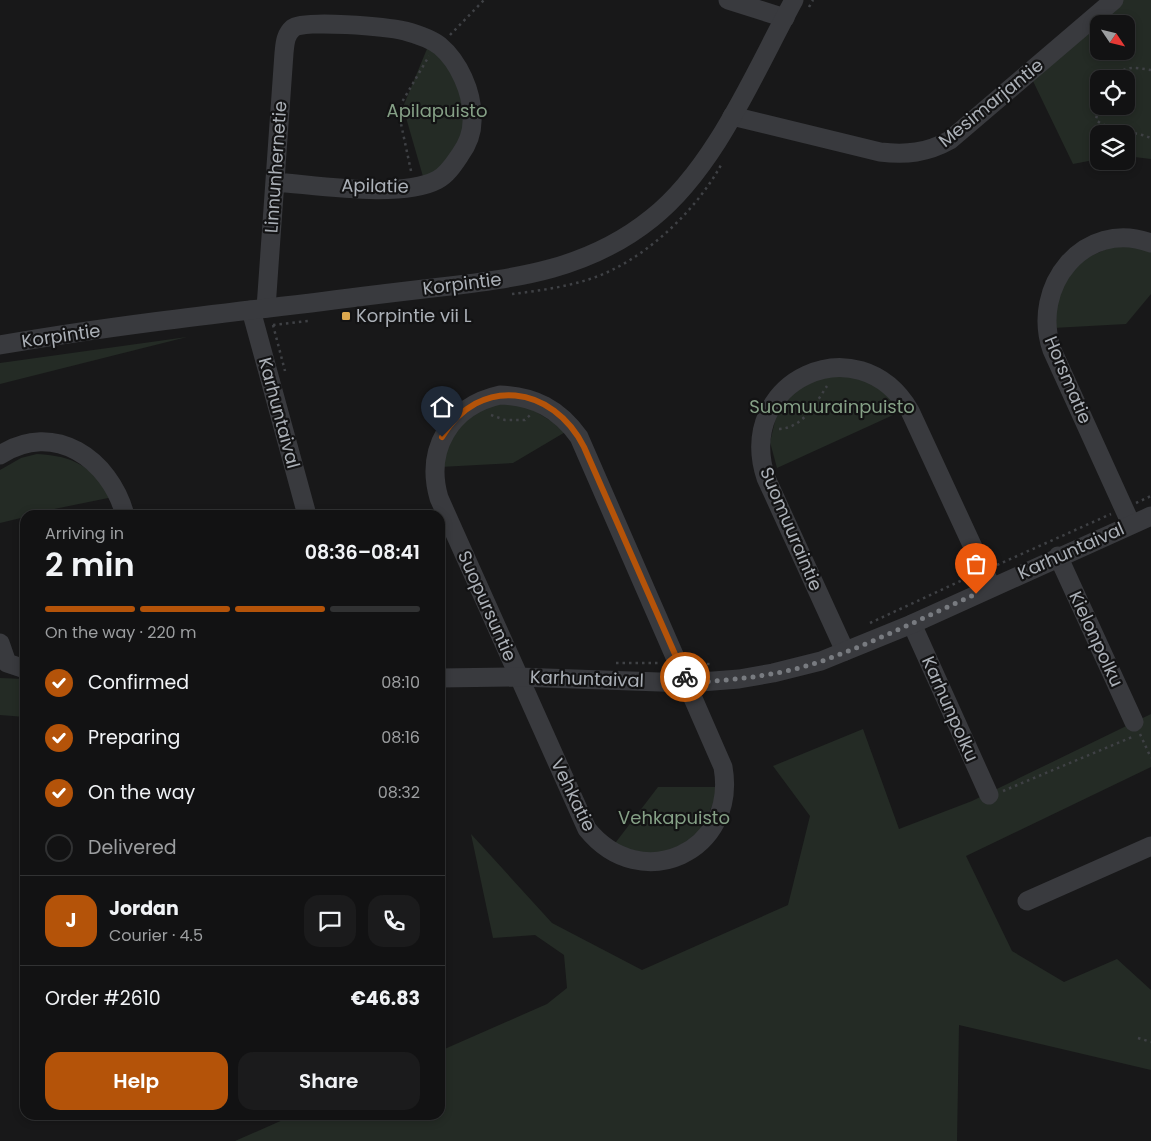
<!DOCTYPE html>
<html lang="en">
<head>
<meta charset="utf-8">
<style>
	body { margin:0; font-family:Poppins,sans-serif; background:#1b1b1c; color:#f1f3f6; height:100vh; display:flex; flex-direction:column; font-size:19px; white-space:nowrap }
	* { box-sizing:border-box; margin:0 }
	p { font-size:16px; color:#9c9ea0 }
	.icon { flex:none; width:28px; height:28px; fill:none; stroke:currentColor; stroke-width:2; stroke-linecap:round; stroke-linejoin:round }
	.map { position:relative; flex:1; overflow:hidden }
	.drawer { position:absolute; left:20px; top:510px; width:425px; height:610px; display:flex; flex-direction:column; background:#121213; border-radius:15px; box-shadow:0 2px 8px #0003,0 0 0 1px #313233 }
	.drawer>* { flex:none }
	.needle { width:32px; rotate:125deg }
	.controls { position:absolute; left:1090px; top:15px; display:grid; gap:10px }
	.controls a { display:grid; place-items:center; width:45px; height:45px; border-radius:10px; background:#121213; box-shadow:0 2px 8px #0003,0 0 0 1px #313233; font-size:25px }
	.pin { position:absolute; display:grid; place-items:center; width:42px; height:42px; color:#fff; margin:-51px -21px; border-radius:50% 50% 50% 0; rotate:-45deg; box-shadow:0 0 5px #0007 }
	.pin .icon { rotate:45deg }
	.courier { position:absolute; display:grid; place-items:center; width:50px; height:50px; margin:-25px; border:4px solid #b45309; border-radius:50%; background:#fff; color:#222; box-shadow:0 1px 6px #0007 }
	.overview em { font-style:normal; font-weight:600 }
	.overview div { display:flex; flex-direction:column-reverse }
	.overview { display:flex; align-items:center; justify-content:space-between; height:85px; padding:0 25px }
	h1 { font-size:32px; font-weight:600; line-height:38px }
	.bar { display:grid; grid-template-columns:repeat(4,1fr); gap:8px 5px; align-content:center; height:60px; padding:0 25px }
	.bar i { height:6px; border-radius:4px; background:#313233 }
	.bar .selected { background:#b45309 }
	.bar p { grid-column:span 4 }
	.line { display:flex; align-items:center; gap:12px; padding:0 25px; border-top:1px solid #313233 }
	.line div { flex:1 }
	.round { display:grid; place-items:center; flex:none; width:52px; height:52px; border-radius:15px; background:#1b1b1c }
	ol { padding:0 25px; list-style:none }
	li { display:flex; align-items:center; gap:15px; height:55px }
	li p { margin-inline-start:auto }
	li .icon { padding:5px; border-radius:50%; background:#b45309; color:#fff; stroke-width:4 }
	li:last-child { color:#9c9ea0 }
	li i { width:28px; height:28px; border:2px solid #313233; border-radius:50% }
	.cta { display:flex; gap:10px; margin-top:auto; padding:10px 25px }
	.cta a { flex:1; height:58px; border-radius:15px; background:#b45309; color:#fff; font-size:20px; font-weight:600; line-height:58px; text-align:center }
	.cta a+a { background:#1b1b1c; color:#f1f3f6 }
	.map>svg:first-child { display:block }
	.green { fill:#242b25; fill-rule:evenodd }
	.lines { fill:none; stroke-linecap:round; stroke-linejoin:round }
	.path { stroke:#3f4145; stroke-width:2.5; stroke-dasharray:2.5 4; stroke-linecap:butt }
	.minor { stroke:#393a3e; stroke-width:19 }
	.done { stroke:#787b80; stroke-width:5; stroke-dasharray:0 9 }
	.route { stroke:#b45309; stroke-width:6 }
	.poi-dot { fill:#dba74e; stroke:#131314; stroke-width:2 }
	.labels { text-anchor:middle; stroke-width:4.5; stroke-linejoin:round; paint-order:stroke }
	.street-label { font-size:18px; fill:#abb0b7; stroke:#131314 }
	.park-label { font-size:18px; fill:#85a086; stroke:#131314 }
	.poi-label { font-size:18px; fill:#abb0b7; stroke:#131314; text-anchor:start }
</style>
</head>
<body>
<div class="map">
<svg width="1151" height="1141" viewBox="0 0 1151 1141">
	<rect width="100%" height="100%" fill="#181819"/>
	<g class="green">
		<path d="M1123,0H1151V159L1126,156V134H1099V159L1073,164L1032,79ZM1099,24H1126V51H1099ZM1099,79H1126V106H1099Z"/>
		<polygon points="429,44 457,75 469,125 448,165 424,180 403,107"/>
		<polygon points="1116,245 1151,249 1151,294 1126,324 1053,328 1055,296 1079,261"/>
		<polygon points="187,337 0,384 0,363"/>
		<polygon points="841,371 880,384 902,411 777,468 770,442 776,417 787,399 803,385"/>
		<polygon points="490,403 522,403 567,431 513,463 440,467 453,430"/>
		<path d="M37,454C75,456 91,467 113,497L25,515V517L0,523V470L21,458Z"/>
		<polygon points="0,678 25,679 25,717 0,715"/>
		<polygon points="1151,714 1151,767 966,856 1012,951 1064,982 1117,959 1151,990 1151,1070 959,1025 957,1141 235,1141 294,1115 440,1115 440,1051 547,1004 567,988 564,955 535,935 493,938 471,834 552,923 642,970 788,905 810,816 773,766 863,729 899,829 972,801"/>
		<polygon points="658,787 720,787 700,834 660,856 613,846"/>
	</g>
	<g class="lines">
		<g class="path">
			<polyline points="809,7 813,0"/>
			<polyline points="450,35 484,0"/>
			<path d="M1114,79C1123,64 1136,68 1151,70"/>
			<path d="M1099,103L1096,120C1113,133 1131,130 1151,138"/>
			<polyline points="411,171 400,119 402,102 429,56"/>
			<path d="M512,294C545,290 582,285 612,270C655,249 698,207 721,165"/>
			<polyline points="273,325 308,321"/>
			<polyline points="273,325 285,371"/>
			<polyline points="491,415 505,420 525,420 530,415"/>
			<path d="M779,429C803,428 815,404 827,386"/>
			<polyline points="1136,503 1151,496"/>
			<polyline points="997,565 1111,514"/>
			<polyline points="870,623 969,577"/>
			<polyline points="616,663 661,663"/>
			<polyline points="694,664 711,664"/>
			<polyline points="1140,734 1151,758"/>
			<polyline points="1003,791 1132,737"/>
			<polyline points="1138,1038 1151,1042"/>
		</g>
		<g class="minor">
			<polyline points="728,0 785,18"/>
			<path d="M732,116L880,152C906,155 927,153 950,140L1114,0"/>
			<path d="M266,308L284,53C285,44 285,35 293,28C303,19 388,27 405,31C416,34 430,38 440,46C459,62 472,92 472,116C473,130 468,144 460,155C454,164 447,175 437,180C401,199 317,185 275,182"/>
			<polyline points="251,310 307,515"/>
			<path d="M0,345C103,327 207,315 311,303C355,297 398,292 441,287C519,278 589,269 652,218C716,167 755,71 794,0"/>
			<path d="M500,395C534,396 559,409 579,437L723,767C738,852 641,896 587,829L439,498C425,450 450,406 500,395Z"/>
			<path d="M0,455C54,420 110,459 125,515"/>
			<path d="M1131,524L1052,350C1030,287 1084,218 1151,243"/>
			<polyline points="1058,556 1134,722"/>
			<polyline points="912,624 989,795"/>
			<polyline points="0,643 7,663 25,669"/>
			<path d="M845,651L766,478C734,381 858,323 910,411L991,586"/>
			<polyline points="440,678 518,677 688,683 739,679 773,673 821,661 912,624 1151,516"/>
			<polyline points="1027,901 1151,846"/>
		</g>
	</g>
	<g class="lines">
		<path class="done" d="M685,677L688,683C733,680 779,676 822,661C875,642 925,617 976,594"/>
		<path class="route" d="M442,437C479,375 553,385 584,447L685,677"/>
	</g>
	<rect class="poi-dot" x="341" y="311" width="10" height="10" rx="2.5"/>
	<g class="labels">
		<g class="street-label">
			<text transform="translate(991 103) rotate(-39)" y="6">Mesimarjantie</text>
			<text transform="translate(276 167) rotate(-86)" y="6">Linnunhernetie</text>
			<text transform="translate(375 186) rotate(1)" y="6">Apilatie</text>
			<text transform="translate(462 284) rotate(-7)" y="6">Korpintie</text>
			<text transform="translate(61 336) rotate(-8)" y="6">Korpintie</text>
			<text transform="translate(1068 380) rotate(67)" y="6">Horsmatie</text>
			<text transform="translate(279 413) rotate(75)" y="6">Karhuntaival</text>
			<text transform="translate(791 529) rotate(67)" y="6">Suomuuraintie</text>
			<text transform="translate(1071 551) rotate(-24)" y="6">Karhuntaival</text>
			<text transform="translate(487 606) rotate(66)" y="6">Suopursuntie</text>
			<text transform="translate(1096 639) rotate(65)" y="6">Kielonpolku</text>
			<text transform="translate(587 679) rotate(2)" y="6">Karhuntaival</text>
			<text transform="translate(950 709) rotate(66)" y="6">Karhunpolku</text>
			<text transform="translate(573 795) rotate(64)" y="6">Vehkatie</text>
		</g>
		<g class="park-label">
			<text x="437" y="117">Apilapuisto</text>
			<text x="832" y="413">Suomuurainpuisto</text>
			<text x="674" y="824">Vehkapuisto</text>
		</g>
		<g class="poi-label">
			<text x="356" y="322">Korpintie vii L</text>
		</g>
	</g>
</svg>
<div class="controls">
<a><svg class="needle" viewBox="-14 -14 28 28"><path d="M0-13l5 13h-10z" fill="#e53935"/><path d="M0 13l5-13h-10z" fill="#9c9ea0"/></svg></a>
<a><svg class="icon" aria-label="locate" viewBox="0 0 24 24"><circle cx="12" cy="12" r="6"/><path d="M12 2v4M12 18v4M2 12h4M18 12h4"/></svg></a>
<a><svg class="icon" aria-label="layers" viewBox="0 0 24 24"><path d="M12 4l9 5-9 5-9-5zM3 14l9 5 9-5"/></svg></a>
</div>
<div class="pin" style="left:976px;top:594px;background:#ea580c"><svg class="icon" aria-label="bag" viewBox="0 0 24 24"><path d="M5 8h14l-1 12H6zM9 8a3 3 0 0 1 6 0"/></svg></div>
<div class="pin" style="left:442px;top:437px;background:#1f2937"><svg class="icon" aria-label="home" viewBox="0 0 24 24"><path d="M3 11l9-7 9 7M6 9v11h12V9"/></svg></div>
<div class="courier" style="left:685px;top:677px"><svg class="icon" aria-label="bike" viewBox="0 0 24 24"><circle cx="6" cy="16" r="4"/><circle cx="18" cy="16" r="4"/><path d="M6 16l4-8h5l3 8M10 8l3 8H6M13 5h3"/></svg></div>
<section class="drawer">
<div class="overview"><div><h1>2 min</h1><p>Arriving in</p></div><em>08:36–08:41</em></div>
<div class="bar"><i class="selected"></i><i class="selected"></i><i class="selected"></i><i></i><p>On the way · 220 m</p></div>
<ol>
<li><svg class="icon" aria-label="check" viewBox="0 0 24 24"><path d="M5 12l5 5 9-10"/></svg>Confirmed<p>08:10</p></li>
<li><svg class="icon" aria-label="check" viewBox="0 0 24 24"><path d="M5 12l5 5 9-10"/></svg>Preparing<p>08:16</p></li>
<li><svg class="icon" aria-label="check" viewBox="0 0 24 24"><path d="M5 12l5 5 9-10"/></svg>On the way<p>08:32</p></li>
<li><i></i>Delivered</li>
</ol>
<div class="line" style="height:90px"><b class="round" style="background:#b45309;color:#fff">J</b><div><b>Jordan</b><p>Courier · 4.5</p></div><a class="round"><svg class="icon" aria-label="chat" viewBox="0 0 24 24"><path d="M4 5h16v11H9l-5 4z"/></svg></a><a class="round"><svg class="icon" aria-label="phone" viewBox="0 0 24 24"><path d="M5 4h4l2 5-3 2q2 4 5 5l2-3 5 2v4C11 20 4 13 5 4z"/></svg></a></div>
<div class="line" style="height:65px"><div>Order #2610</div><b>€46.83</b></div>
<div class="cta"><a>Help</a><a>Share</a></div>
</section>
</div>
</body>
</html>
